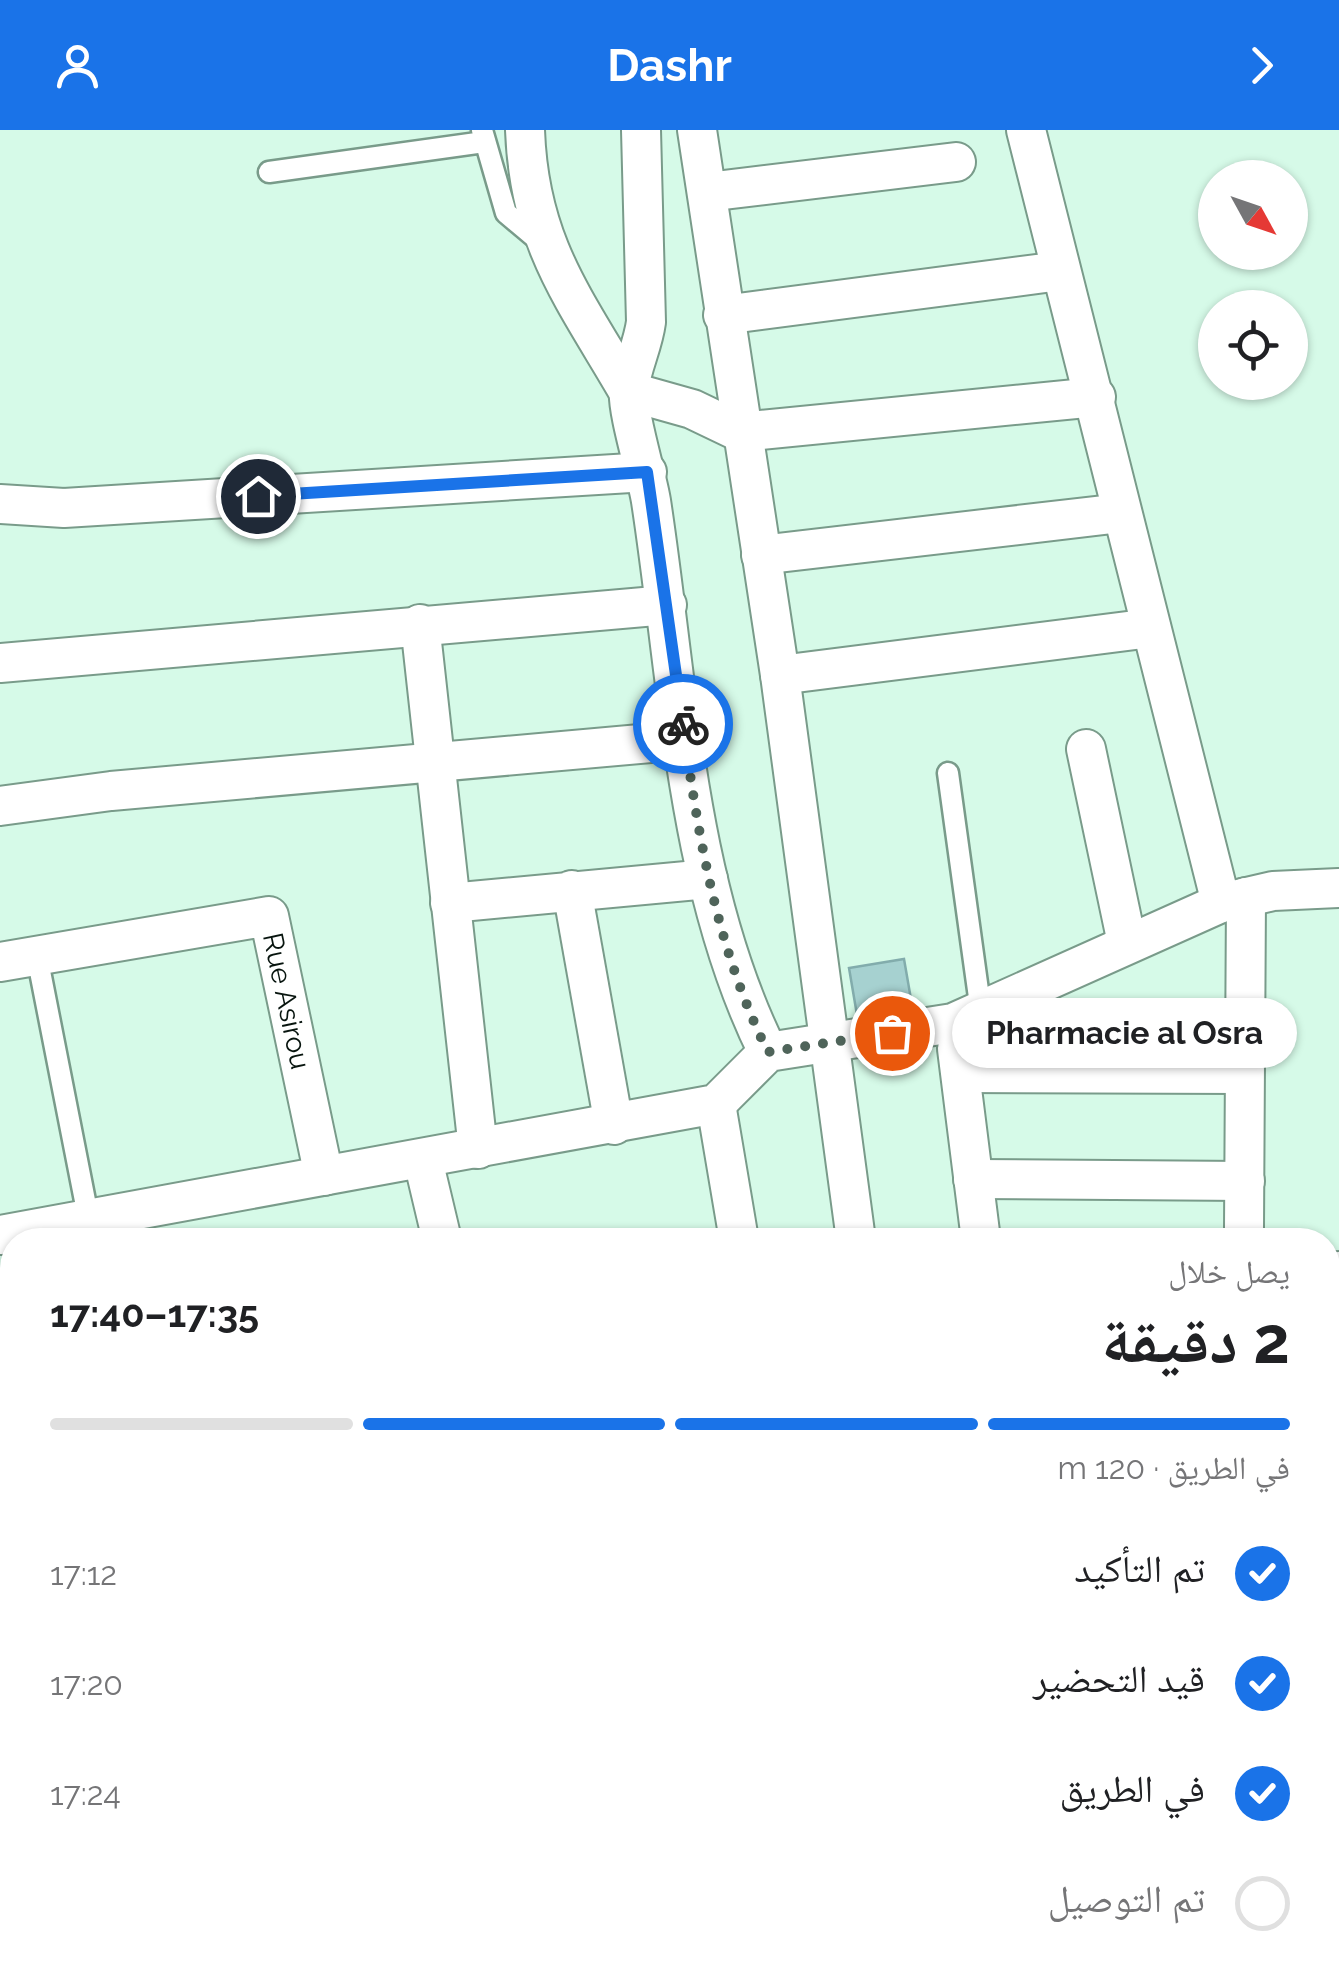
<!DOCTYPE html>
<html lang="ar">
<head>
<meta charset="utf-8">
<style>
	body { margin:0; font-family:Raleway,"Noto Naskh Arabic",sans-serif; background:#f6f6f6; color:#202124; direction:rtl; height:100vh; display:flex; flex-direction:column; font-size:38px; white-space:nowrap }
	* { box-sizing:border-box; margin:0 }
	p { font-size:32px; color:#757577 }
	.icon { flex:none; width:55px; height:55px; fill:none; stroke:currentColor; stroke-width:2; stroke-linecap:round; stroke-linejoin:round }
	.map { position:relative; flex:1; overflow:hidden; direction:ltr }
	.side { position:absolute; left:0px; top:1098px; width:1340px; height:752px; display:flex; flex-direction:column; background:#fff; border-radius:40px 40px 0 0; box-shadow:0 2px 8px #0004; direction:rtl }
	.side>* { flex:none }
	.needle { width:65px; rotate:130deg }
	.controls { position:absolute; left:1198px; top:30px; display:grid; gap:20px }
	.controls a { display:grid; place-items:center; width:110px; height:110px; border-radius:50%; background:#fff; box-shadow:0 2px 8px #0004; font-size:50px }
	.pin { position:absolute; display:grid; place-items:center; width:85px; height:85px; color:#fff; margin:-42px; border:5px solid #fff; border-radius:50%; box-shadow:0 2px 10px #0007 }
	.courier { position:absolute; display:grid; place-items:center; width:100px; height:100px; margin:-50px; border:8px solid #1a73e8; border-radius:50%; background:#fff; color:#222; box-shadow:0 2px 12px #0007 }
	.bubble { position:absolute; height:70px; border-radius:35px; background:#fff; box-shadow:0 2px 8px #0004; font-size:32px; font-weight:700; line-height:70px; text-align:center; direction:rtl }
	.overview em { font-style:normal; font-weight:700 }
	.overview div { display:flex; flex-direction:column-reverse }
	.overview { display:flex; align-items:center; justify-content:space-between; height:170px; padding:0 50px }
	h1 { font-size:65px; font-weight:700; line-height:75px }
	.bar { display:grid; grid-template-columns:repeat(4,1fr); gap:15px 10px; align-content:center; height:120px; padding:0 50px }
	.bar i { height:12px; border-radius:8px; background:#e0e0e0 }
	.bar .on { background:#1a73e8 }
	.bar p { grid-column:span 4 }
	ol { padding:0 50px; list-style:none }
	li { display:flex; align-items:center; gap:30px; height:110px }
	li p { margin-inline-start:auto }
	li .icon { padding:10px; border-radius:50%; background:#1a73e8; color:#fff; stroke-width:4 }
	li:last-child { color:#757577 }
	li i { width:55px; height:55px; border:5px solid #e0e0e0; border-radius:50% }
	header { display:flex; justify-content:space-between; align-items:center; height:130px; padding:0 50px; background:#1a73e8; color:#fff; font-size:45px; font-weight:700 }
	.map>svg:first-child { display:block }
	.building { fill:#a6d1d0; stroke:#82acac; stroke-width:2.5 }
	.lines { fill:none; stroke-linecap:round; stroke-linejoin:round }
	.lane-casing { stroke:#799b8a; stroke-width:25 }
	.street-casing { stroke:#799b8a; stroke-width:42 }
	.secondary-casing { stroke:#799b8a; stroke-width:58 }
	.lane { stroke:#fff; stroke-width:20 }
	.street { stroke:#fff; stroke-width:38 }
	.secondary { stroke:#fff; stroke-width:52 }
	.done { stroke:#4f645a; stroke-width:10; stroke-dasharray:0 18 }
	.route { stroke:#1a73e8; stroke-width:12 }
	.labels { text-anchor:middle; stroke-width:8; stroke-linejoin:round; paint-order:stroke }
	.street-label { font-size:28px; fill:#07140e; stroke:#fff }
</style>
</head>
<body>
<header><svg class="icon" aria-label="forward" viewBox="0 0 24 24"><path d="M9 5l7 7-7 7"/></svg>Dashr<svg class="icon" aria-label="person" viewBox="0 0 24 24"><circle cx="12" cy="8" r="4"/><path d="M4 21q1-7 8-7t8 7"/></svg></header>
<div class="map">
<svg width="1339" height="1849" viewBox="0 0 1339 1849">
	<rect width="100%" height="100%" fill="#d6fae8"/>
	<polygon class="building" points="904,829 912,875 857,885 849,838"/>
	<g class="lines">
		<defs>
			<g id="lane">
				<polyline points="482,0 506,83 543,114"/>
				<polyline points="269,42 484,12"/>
				<polyline points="948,643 981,882"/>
				<polyline points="37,826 88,1086"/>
			</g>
			<g id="street">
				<path d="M525,0C529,113 574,168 628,261L692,279L740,302L1096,267"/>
				<path d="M641,0L646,192C643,215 632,236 629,259C626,279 647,345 651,371C679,553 685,755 768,922"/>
				<polyline points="697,0 780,545 856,1110"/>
				<polyline points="1026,0 1221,773"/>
				<polyline points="707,62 956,32"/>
				<polyline points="723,185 1060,141"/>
				<polyline points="0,374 64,378 647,342"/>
				<polyline points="761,425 1121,383"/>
				<polyline points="420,494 478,1019"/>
				<polyline points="0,533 667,475"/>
				<polyline points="780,545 1151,498"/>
				<polyline points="1086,619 1127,813"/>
				<polyline points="0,676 111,661 685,610"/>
				<polyline points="572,760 614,995"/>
				<polyline points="450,773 708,749"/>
				<polyline points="0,832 269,786 324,1046"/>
				<polyline points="957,919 981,1110"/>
				<polyline points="962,943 1244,944"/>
				<polyline points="716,974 739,1110"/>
				<polyline points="423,1030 442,1110"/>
				<polyline points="973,1049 1245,1051"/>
				<polyline points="1244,1098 1246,767"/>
				<polyline points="0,1105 716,974 768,922 953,893 1221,773 1273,761 1339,758"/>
				<polyline points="1328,1143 1339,1141"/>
				<polyline points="1328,1272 1339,1271"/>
				<polyline points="1328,1402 1339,1400"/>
				<polyline points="0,1478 12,1475"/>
				<polyline points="1328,1526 1339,1525"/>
				<polyline points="1328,1614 1339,1612"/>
				<polyline points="1328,1755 1339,1753"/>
				<polyline points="283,1838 286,1849"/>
				<polyline points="1000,1838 1002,1849"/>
				<polyline points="1153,1838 1155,1849"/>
				<polyline points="380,1849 401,1838"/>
				<polyline points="606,1849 628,1838"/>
				<polyline points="851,1849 875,1838"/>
			</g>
			<g id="secondary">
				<polyline points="0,1602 12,1657"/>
				<polyline points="50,1838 52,1849"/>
			</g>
		</defs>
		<use href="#lane" class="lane-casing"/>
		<use href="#street" class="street-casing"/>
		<use href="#secondary" class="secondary-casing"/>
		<use href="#lane" class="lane"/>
		<use href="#street" class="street"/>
		<use href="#secondary" class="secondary"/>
	</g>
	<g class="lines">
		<path class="done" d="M683,594C698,706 717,820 768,922L892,903"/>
		<polyline class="route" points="258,366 647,342 683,594"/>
	</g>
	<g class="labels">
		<g class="street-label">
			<text transform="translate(287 871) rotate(78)" y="10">Rue Asirou</text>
		</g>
	</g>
</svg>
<div class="controls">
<a><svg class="needle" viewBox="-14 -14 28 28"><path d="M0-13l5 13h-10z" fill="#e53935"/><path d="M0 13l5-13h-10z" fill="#757577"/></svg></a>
<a><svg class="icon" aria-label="locate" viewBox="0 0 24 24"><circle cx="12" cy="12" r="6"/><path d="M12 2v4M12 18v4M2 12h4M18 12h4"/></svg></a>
</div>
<div class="pin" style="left:892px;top:903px;background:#ea580c"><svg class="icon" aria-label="bag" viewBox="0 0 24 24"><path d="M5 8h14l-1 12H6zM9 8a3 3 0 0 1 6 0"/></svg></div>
<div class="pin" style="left:258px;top:366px;background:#1f2937"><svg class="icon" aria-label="home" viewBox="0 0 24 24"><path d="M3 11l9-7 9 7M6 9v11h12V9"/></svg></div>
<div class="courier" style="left:683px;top:594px"><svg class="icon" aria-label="bike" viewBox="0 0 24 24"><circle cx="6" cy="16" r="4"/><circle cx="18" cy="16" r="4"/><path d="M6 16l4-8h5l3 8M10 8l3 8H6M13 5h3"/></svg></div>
<div class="bubble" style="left:952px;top:868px;width:345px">Pharmacie al Osra</div>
<section class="side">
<div class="overview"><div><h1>2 دقيقة</h1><p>يصل خلال</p></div><em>17:35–17:40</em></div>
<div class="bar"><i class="on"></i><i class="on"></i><i class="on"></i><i></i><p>في الطريق · 120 m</p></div>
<ol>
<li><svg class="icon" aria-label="check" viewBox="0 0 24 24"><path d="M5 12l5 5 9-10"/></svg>تم التأكيد<p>17:12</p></li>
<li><svg class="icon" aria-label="check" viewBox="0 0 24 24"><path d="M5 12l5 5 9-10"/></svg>قيد التحضير<p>17:20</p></li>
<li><svg class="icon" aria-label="check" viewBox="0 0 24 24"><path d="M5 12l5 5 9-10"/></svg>في الطريق<p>17:24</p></li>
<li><i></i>تم التوصيل</li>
</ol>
</section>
</div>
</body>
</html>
